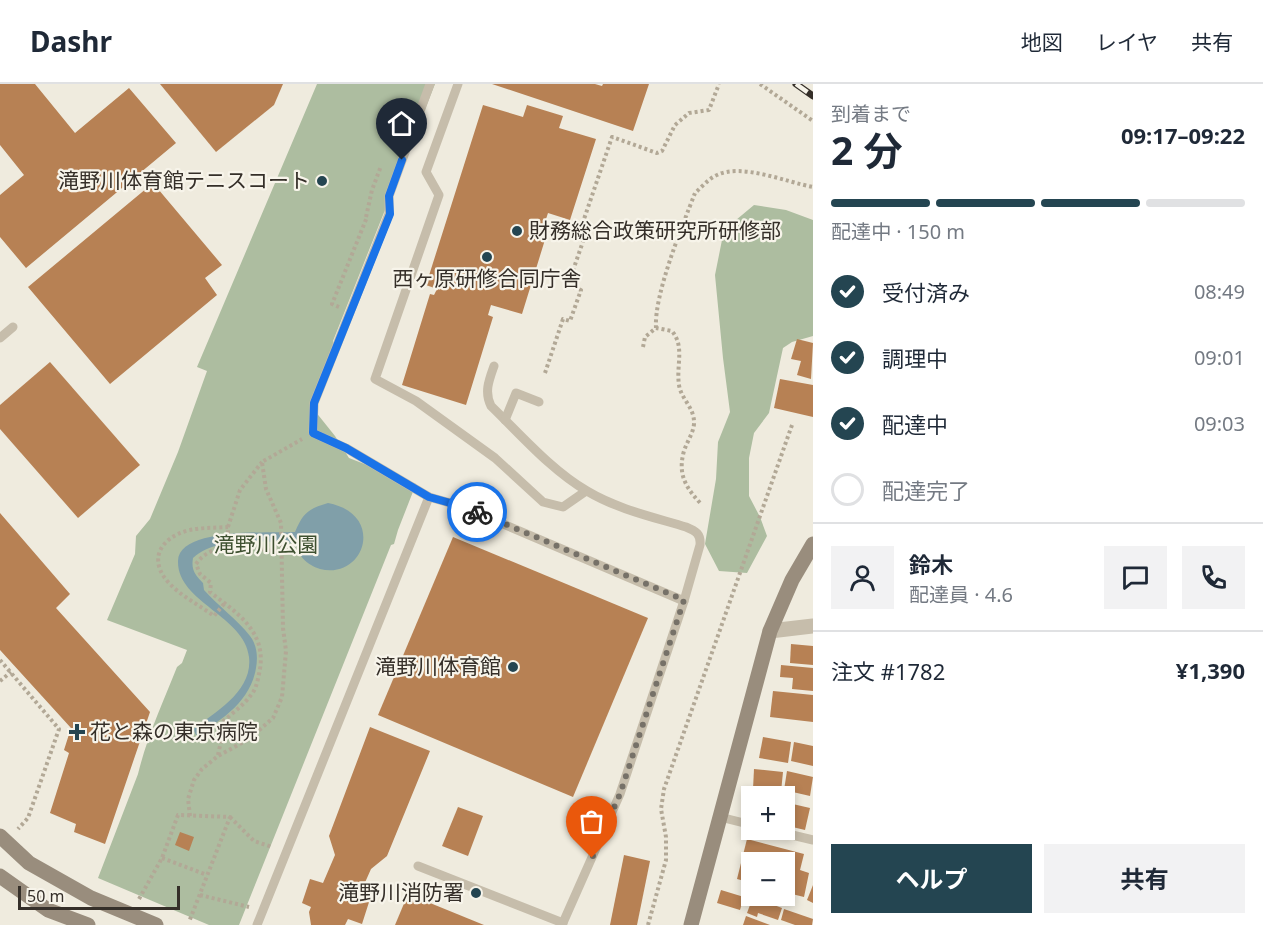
<!DOCTYPE html>
<html lang="ja">
<head>
<meta charset="utf-8">
<style>
	body { margin:0; font-family:"Noto Sans","Noto Sans JP",sans-serif; background:#f2f2f3; color:#1f2937; height:100vh; display:flex; flex-direction:column; font-size:22px; white-space:nowrap }
	* { box-sizing:border-box; margin:0 }
	p { font-size:20px; color:#747a83 }
	.icon { flex:none; width:33px; height:33px; fill:none; stroke:currentColor; stroke-width:2; stroke-linecap:round; stroke-linejoin:round }
	.map { position:relative; flex:1; overflow:hidden }
	.panel { display:flex; flex-direction:column; background:#fff; width:450px }
	.panel>* { flex:none }
	.tools { position:absolute; left:741px; top:702px; display:grid; gap:12px }
	.tools a { display:grid; place-items:center; width:54px; height:54px; border-radius:0px; background:#fff; box-shadow:0 3px 9px #0003; font-size:30px }
	.scale { position:absolute; left:18px; bottom:15px; width:162px; box-sizing:border-box; padding-left:6px; border:3px solid #352f29; border-top:0; font-size:16px; line-height:21px; white-space:nowrap; color:#352f29; -webkit-text-stroke:4px #f7f4ea; paint-order:stroke }
	.pin { position:absolute; display:grid; place-items:center; width:51px; height:51px; color:#fff; margin:-62px -26px; border-radius:50% 50% 50% 0; rotate:-45deg; box-shadow:0 0 6px #0007 }
	.pin .icon { rotate:45deg }
	.courier { position:absolute; display:grid; place-items:center; width:60px; height:60px; margin:-30px; border:4px solid #1a73e8; border-radius:50%; background:#fff; color:#222; box-shadow:0 2px 8px #0007 }
	.head em { font-style:normal; font-weight:700 }
	.head div { display:flex; flex-direction:column-reverse }
	.head { display:flex; align-items:center; justify-content:space-between; height:102px; padding:0 18px }
	h1 { font-size:39px; font-weight:700; line-height:45px }
	.bar { display:grid; grid-template-columns:repeat(4,1fr); gap:9px 6px; align-content:center; height:72px; padding:0 18px }
	.bar i { height:8px; border-radius:4px; background:#e0e1e3 }
	.bar .selected { background:#244551 }
	.bar p { grid-column:span 4 }
	.line { display:flex; align-items:center; gap:15px; padding:0 18px; border-top:2px solid #e0e1e3 }
	.line div { flex:1 }
	.round { display:grid; place-items:center; flex:none; width:63px; height:63px; border-radius:0px; background:#f2f2f3 }
	ol { padding:0 18px; list-style:none }
	li { display:flex; align-items:center; gap:18px; height:66px }
	li p { margin-inline-start:auto }
	li .icon { padding:6px; border-radius:50%; background:#244551; color:#fff; stroke-width:4 }
	li:last-child { color:#747a83 }
	li i { width:33px; height:33px; border:3px solid #e0e1e3; border-radius:50% }
	.button { display:flex; gap:12px; margin-top:auto; padding:12px 18px }
	.button a { flex:1; height:69px; border-radius:0px; background:#244551; color:#fff; font-size:24px; font-weight:700; line-height:69px; text-align:center }
	.button a+a { background:#f2f2f3; color:#1f2937 }
	header { display:flex; align-items:center; gap:36px; box-sizing:border-box; height:84px; padding:0 30px; background:#fff; border-bottom:2px solid #e0e1e3 }
	header strong { font-size:28px }
	nav { display:flex; gap:33px; margin-inline-start:auto; font-size:21px }
	main { display:flex; flex:1; min-height:0 }
	.map>svg:first-child { display:block }
	.green { fill:#adbda0 }
	.water { fill:#809fa9 }
	.building { fill:#b78154 }
	.lines { fill:none; stroke-linecap:round; stroke-linejoin:round }
	.path { stroke:#b2a896; stroke-width:4; stroke-dasharray:3 3; stroke-linecap:butt }
	.lane { stroke:#c6bdab; stroke-width:9 }
	.street { stroke:#c6bdab; stroke-width:15 }
	.secondary { stroke:#998d7d; stroke-width:15 }
	.rail-casing { stroke:#352f29; stroke-width:7 }
	.rail { stroke:#f7f4ea; stroke-width:4.5; stroke-dasharray:14; stroke-linecap:butt }
	.done { stroke:#767168; stroke-width:6; stroke-dasharray:0 10.8 }
	.route { stroke:#1a73e8; stroke-width:8 }
	.poi-dot { fill:#244551; stroke:#f7f4ea; stroke-width:2 }
	.labels { text-anchor:middle; stroke-width:4.5; stroke-linejoin:round; paint-order:stroke }
	.poi-label { font-size:21px; fill:#352f29; stroke:#f7f4ea; text-anchor:end }
	.park-label { font-size:21px; fill:#3e5030; stroke:#f7f4ea }
</style>
</head>
<body>
<header>
<strong>Dashr</strong>
<nav><a>地図</a><a>レイヤ</a><a>共有</a></nav>
</header>
<main>
<div class="map">
<svg width="813" height="841" viewBox="0 0 813 841">
	<rect width="100%" height="100%" fill="#efebde"/>
	<g class="green">
		<path d="M317,0H435L333,257L332,281L315,327L335,352L349,374L416,400L398,446L394,460L391,461L239,841H209L98,794L138,690C147,653 163,618 177,583L182,579L187,566L107,536L135,470L136,452L150,435L178,368L207,287L197,283Z"/>
		<polygon points="754,121 786,126 813,136 813,252 792,258 783,264 769,329 754,349 749,374 749,412 760,433 767,452 747,489 719,487 705,460 716,395 718,358 730,328 723,274 715,191 724,146"/>
	</g>
	<path class="water" d="M328,419C386,430 365,496 320,485C313,483 305,478 301,472C299,468 297,463 295,459C263,458 219,451 193,474C191,486 195,491 203,499L204,506C218,522 237,535 250,552C257,561 258,573 256,584C251,616 223,636 196,651L193,645C216,628 253,607 249,573C245,532 177,518 178,477C179,443 272,449 295,448C303,429 308,425 328,419Z"/>
	<g class="building">
		<polygon points="0,0 35,0 75,49 129,4 176,59 26,184 0,153 0,111 24,91 0,61"/>
		<polygon points="160,0 283,0 274,21 216,68"/>
		<polygon points="492,0 595,0 602,2 603,0 649,0 633,47"/>
		<polygon points="483,21 523,33 527,21 563,32 559,44 596,55 570,136 548,129 543,144 548,146 522,230 491,221 488,231 493,233 466,321 402,301 430,210 434,211 437,205 426,201"/>
		<polygon points="153,99 222,181 205,194 217,211 110,300 28,203"/>
		<polygon points="797,255 813,259 811,295 797,291 801,277 791,275"/>
		<polygon points="50,278 140,381 78,434 0,345 0,321"/>
		<polygon points="780,295 813,301 813,333 774,324"/>
		<polygon points="0,429 70,510 56,524 150,628 105,760 74,748 76,740 50,729 69,669 64,666 71,644 0,566"/>
		<polygon points="453,453 648,534 573,713 378,631"/>
		<polygon points="791,560 813,562 813,581 790,579"/>
		<polygon points="781,581 813,584 813,607 792,605 793,594 780,593"/>
		<polygon points="773,607 813,611 813,638 770,633"/>
		<polygon points="370,643 430,667 387,772 371,785 359,812 370,815 362,840 348,835 345,841 311,841 309,828 311,823 302,819 310,795 323,799 335,771 329,752"/>
		<polygon points="763,653 791,658 788,679 759,674"/>
		<polygon points="794,658 813,662 813,682 791,677"/>
		<polygon points="754,685 783,688 781,708 753,705"/>
		<polygon points="787,687 813,693 810,712 784,706"/>
		<polygon points="749,714 752,715 752,730 747,729"/>
		<polygon points="784,718 810,724 805,746 784,741"/>
		<polygon points="458,723 483,732 468,772 442,762"/>
		<polygon points="180,748 194,753 189,767 175,761"/>
		<polygon points="747,755 804,770 800,786 809,789 804,813 784,808 784,778 752,778 752,799 737,795"/>
		<polygon points="624,771 650,777 637,841 610,841"/>
		<polygon points="813,801 813,819 807,816"/>
		<polygon points="721,806 744,813 740,826 717,819"/>
		<polygon points="408,810 484,841 395,841"/>
		<polygon points="753,813 782,824 778,836 758,829 757,833 747,829"/>
		<polygon points="784,825 813,835 812,841 795,841 781,836"/>
		<polygon points="746,832 770,841 743,841"/>
	</g>
	<g class="lines">
		<g class="path">
			<polyline points="760,0 813,37"/>
			<polyline points="366,133 372,106 381,82"/>
			<polyline points="339,223 332,220 367,133"/>
			<path d="M656,244C654,210 682,143 695,109C702,103 708,95 717,91C742,79 786,98 813,103"/>
			<path d="M643,263L645,253L656,244L672,247C685,263 676,281 679,301C681,315 695,324 694,340C693,351 685,360 683,371C678,393 688,406 702,421"/>
			<polyline points="545,289 563,235 570,237 581,206 568,201 589,140 583,138 612,53 657,69 662,67 675,41 689,29 709,26 719,0"/>
			<polyline points="228,443 240,406 262,378"/>
			<path d="M224,520L214,532C199,521 181,512 169,499C152,481 155,461 178,450C192,443 213,444 228,443V462"/>
			<polyline points="0,576 59,645 28,734 18,745"/>
			<polyline points="0,597 11,588"/>
			<path d="M218,671L223,648L220,640C230,631 243,622 251,611C257,604 258,594 260,585C266,547 237,529 210,508L211,499L200,490L196,480C215,453 254,465 281,468"/>
			<polyline points="190,732 188,715 194,696 202,685 218,672 249,655 273,634 282,613 286,567 283,544 281,439 266,405 262,378 302,355"/>
			<polyline points="230,733 254,757 272,763"/>
			<polyline points="162,774 207,791"/>
			<polyline points="200,811 249,823"/>
			<polyline points="139,815 162,774 178,731 230,733 189,838"/>
			<polyline points="648,841 666,776 666,753 661,725 664,705 792,341"/>
		</g>
		<g class="lane">
			<polyline points="458,0 426,88 439,111 375,295 416,317 495,374 543,418 563,423 586,407"/>
			<polyline points="0,254 13,243"/>
			<path d="M494,282C489,296 484,308 491,322C521,351 551,386 587,407C617,425 653,433 686,443C696,447 701,450 700,461L684,517L620,710L562,841"/>
			<polyline points="505,336 516,309 539,318"/>
			<polyline points="429,413 461,422 684,517"/>
			<polyline points="720,733 752,741"/>
			<polyline points="771,746 813,756"/>
			<polyline points="418,782 563,839"/>
			<polyline points="257,841 429,413 346,364 313,349 314,319 389,130 389,112 430,0"/>
		</g>
		<polyline class="street" points="770,547 813,542"/>
		<g class="secondary">
			<polyline points="0,752 29,779 91,814 156,841"/>
			<polyline points="0,792 48,826 88,841"/>
			<polyline points="691,841 770,547 792,496 813,460"/>
		</g>
		<defs>
			<polyline id="rail" points="796,0 813,12"/>
		</defs>
		<use href="#rail" class="rail-casing"/>
		<use href="#rail" class="rail"/>
	</g>
	<g class="lines">
		<polyline class="done" points="477,428 684,516 620,710 592,774"/>
		<polyline class="route" points="402,76 389,112 390,130 314,319 313,349 346,364 429,413 461,422 477,428"/>
	</g>
	<g class="poi-dot">
		<circle cx="322" cy="97" r="6"/>
		<circle cx="517" cy="147" r="6"/>
		<circle cx="487" cy="173" r="6"/>
		<circle cx="513" cy="583" r="6"/>
		<path d="M74 639h6v6h6v6h-6v6h-6v-6h-6v-6h6z"/>
		<circle cx="476" cy="809" r="6"/>
	</g>
	<g class="labels">
		<g class="poi-label">
			<text x="310" y="104">滝野川体育館テニスコート</text>
			<text x="529" y="154" text-anchor="start">財務総合政策研究所研修部</text>
			<text x="487" y="202" text-anchor="middle">西ヶ原研修合同庁舎</text>
			<text x="501" y="590">滝野川体育館</text>
			<text x="90" y="655" text-anchor="start">花と森の東京病院</text>
			<text x="464" y="816">滝野川消防署</text>
		</g>
		<g class="park-label">
			<text x="266" y="468">滝野川公園</text>
		</g>
	</g>
</svg>
<div class="tools">
<a>+</a>
<a>−</a>
</div>
<div class="scale">50 m</div>
<div class="pin" style="left:592px;top:774px;background:#ea580c"><svg class="icon" aria-label="bag" viewBox="0 0 24 24"><path d="M5 8h14l-1 12H6zM9 8a3 3 0 0 1 6 0"/></svg></div>
<div class="pin" style="left:402px;top:76px;background:#1f2937"><svg class="icon" aria-label="home" viewBox="0 0 24 24"><path d="M3 11l9-7 9 7M6 9v11h12V9"/></svg></div>
<div class="courier" style="left:477px;top:428px"><svg class="icon" aria-label="bike" viewBox="0 0 24 24"><circle cx="6" cy="16" r="4"/><circle cx="18" cy="16" r="4"/><path d="M6 16l4-8h5l3 8M10 8l3 8H6M13 5h3"/></svg></div>
</div>
<section class="panel">
<div class="head"><div><h1>2 分</h1><p>到着まで</p></div><em>09:17–09:22</em></div>
<div class="bar"><i class="selected"></i><i class="selected"></i><i class="selected"></i><i></i><p>配達中 · 150 m</p></div>
<ol>
<li><svg class="icon" aria-label="check" viewBox="0 0 24 24"><path d="M5 12l5 5 9-10"/></svg>受付済み<p>08:49</p></li>
<li><svg class="icon" aria-label="check" viewBox="0 0 24 24"><path d="M5 12l5 5 9-10"/></svg>調理中<p>09:01</p></li>
<li><svg class="icon" aria-label="check" viewBox="0 0 24 24"><path d="M5 12l5 5 9-10"/></svg>配達中<p>09:03</p></li>
<li><i></i>配達完了</li>
</ol>
<div class="line" style="height:108px"><a class="round"><svg class="icon" aria-label="person" viewBox="0 0 24 24"><circle cx="12" cy="8" r="4"/><path d="M4 21q1-7 8-7t8 7"/></svg></a><div><b>鈴木</b><p>配達員 · 4.6</p></div><a class="round"><svg class="icon" aria-label="chat" viewBox="0 0 24 24"><path d="M4 5h16v11H9l-5 4z"/></svg></a><a class="round"><svg class="icon" aria-label="phone" viewBox="0 0 24 24"><path d="M5 4h4l2 5-3 2q2 4 5 5l2-3 5 2v4C11 20 4 13 5 4z"/></svg></a></div>
<div class="line" style="height:78px"><div>注文 #1782</div><b>¥1,390</b></div>
<div class="button"><a>ヘルプ</a><a>共有</a></div>
</section>
</main>
</body>
</html>
